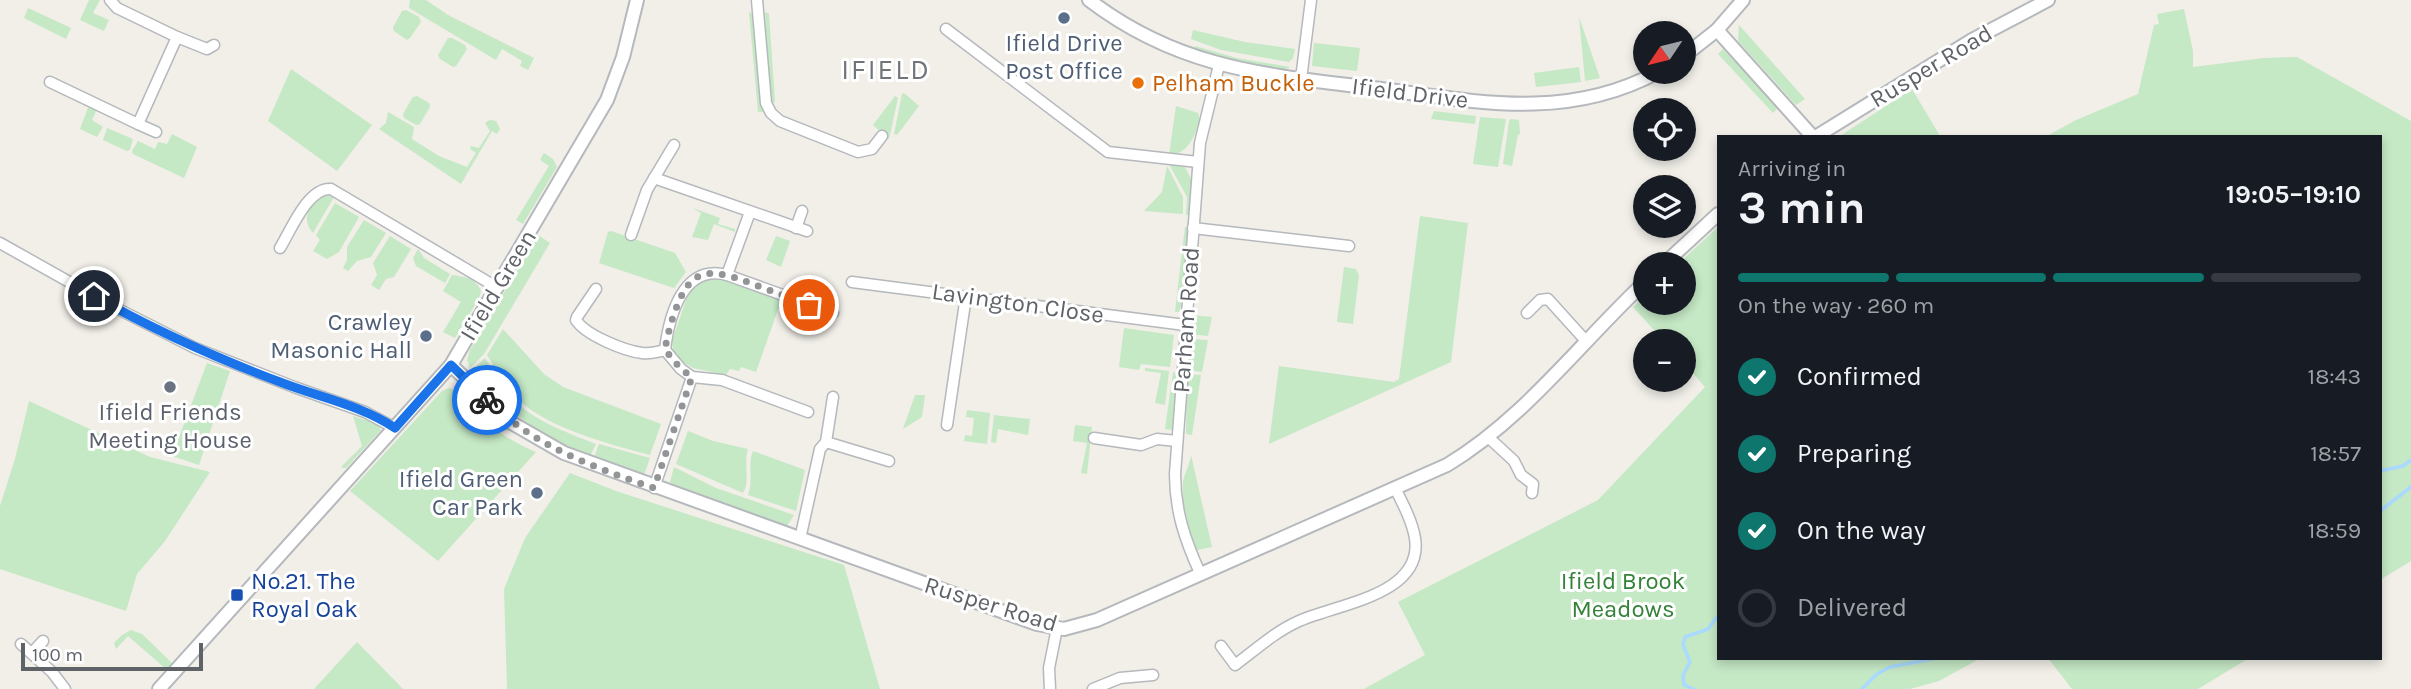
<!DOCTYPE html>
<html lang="en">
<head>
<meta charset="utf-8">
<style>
	body { margin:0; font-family:Karla,sans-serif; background:#20242c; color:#f1f3f6; height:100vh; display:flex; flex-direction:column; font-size:26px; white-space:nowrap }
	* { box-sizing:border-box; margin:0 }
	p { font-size:23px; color:#9ea1a6 }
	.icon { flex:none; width:38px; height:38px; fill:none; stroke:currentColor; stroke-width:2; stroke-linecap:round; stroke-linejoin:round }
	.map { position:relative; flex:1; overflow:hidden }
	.drawer { position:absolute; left:1717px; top:135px; width:665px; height:525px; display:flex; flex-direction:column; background:#171b24; border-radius:0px; box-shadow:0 4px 10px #0003 }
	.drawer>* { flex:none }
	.needle { width:46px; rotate:235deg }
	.fabs { position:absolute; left:1633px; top:21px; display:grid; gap:14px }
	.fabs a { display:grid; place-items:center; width:63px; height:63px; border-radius:50%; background:#171b24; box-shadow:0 4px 10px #0003; font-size:35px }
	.scale { position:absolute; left:21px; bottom:18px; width:182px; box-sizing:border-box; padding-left:7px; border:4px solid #5f6368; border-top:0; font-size:19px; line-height:24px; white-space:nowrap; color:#5f6368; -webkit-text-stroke:5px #fff; paint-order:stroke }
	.pin { position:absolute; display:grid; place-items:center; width:60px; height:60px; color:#fff; margin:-30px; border:4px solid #fff; border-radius:50%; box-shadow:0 2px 7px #0007 }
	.courier { position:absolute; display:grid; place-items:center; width:70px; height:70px; margin:-35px; border:5px solid #1a73e8; border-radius:50%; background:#fff; color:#222; box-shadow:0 2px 9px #0007 }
	.overview em { font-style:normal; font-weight:700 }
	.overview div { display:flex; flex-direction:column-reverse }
	.overview { display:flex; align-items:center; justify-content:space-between; height:119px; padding:0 21px }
	h1 { font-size:46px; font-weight:700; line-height:52px }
	.bar { display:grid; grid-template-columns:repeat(4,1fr); gap:10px 7px; align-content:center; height:84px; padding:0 21px }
	.bar i { height:9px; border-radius:5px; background:#363941 }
	.bar .on { background:#0f766e }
	.bar p { grid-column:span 4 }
	ol { padding:0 21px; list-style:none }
	li { display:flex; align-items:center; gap:21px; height:77px }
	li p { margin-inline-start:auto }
	li .icon { padding:7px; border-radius:50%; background:#0f766e; color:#fff; stroke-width:4 }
	li:last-child { color:#9ea1a6 }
	li i { width:38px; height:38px; border:4px solid #363941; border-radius:50% }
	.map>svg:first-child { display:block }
	.green { fill:#c5e8c5 }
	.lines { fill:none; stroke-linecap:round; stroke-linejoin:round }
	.stream { stroke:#aadaff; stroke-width:3.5 }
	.minor-casing { stroke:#b5b8bc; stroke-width:13 }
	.tertiary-casing { stroke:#b5b8bc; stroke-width:16 }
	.minor { stroke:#fff; stroke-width:10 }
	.tertiary { stroke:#fff; stroke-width:12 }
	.done { stroke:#929495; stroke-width:7; stroke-dasharray:0 12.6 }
	.route { stroke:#1a73e8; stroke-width:9 }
	.service-dot { fill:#5c6f8a; stroke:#fff; stroke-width:2.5 }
	.food-dot { fill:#e8710a; stroke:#fff; stroke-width:2.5 }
	.worship-dot { fill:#6b7280; stroke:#fff; stroke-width:2.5 }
	.transit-dot { fill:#1a4fb4; stroke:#fff; stroke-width:2.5 }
	.labels { text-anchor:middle; stroke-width:6; stroke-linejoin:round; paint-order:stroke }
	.service-label { font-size:24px; fill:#4e5e75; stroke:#fff; text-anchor:end }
	.street-label { font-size:24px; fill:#5f6368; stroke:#fff }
	.food-label { font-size:24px; fill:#c56008; stroke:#fff; text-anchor:start }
	.worship-label { font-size:24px; fill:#5b616d; stroke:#fff }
	.transit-label { font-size:24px; fill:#164399; stroke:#fff; text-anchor:start }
	.park-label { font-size:24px; fill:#348238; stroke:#fff }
	.quarter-label { font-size:28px; letter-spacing:2px; fill:#70757a; stroke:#fff }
</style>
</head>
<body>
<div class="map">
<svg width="2411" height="689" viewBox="0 0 2411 689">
	<rect width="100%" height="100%" fill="#f1efe8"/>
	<g class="green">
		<polygon points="89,0 100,0 93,13 109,20 104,31 80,20"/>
		<polygon points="410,0 426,0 448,15 534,58 528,70 520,66 522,61 502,49 496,60 409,8"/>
		<polygon points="28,8 71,28 66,39 24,18"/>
		<polygon points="2184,9 2193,51 2193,67 2264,58 2297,57 2411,121 2411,561 2380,580 2380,136 2047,136 2076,120 2138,94 2154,25 2159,24 2157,14"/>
		<polygon points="406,10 419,17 421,22 410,38 407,40 394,31 393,27 402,11"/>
		<polygon points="749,12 752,14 754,21 763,112 758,112"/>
		<polygon points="765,12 769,14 775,102 770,102"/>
		<polygon points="1579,17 1600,78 1585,81"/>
		<polygon points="1739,25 1805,99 1796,105 1738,41"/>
		<polygon points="1193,30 1245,42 1295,49 1293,58 1289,62 1221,50 1191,39"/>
		<polygon points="448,38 452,38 465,45 467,49 456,66 453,67 440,59 438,55"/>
		<polygon points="1314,43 1360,48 1357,71 1312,66"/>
		<path d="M1195,46L1237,58L1290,67C1274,78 1214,56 1194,51Z"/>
		<polygon points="1723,49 1778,108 1773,113 1718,54"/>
		<polygon points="1579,67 1581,82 1536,87 1534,73"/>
		<polygon points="291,69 372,125 337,171 268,121"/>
		<polygon points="1912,89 1940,136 1840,136"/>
		<polygon points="904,93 919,106 897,135 894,134 902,94"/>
		<polygon points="417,96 429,103 430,107 420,124 416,125 404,118 403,114 413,97"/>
		<polygon points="895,96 898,98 889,139 873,125"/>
		<polygon points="89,105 97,109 92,120 103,127 97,137 80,129"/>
		<path d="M1176,106L1198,113L1200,119C1195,135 1189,154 1169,155Z"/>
		<polygon points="1434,111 1476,116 1475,124 1431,119"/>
		<polygon points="388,112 414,127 412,139 439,156 467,167 476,153 470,149 471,146 479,148 490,131 485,123 490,120 496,121 500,129 497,134 492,131 461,184 379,129 386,123"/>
		<polygon points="1480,117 1506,119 1498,167 1473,164"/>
		<polygon points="1511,119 1519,120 1520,134 1518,135 1512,166 1503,164 1509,121"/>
		<polygon points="107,128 133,139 130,150 127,151 103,140"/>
		<polygon points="172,134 197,147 184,178 133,154 132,151 138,141 155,149 158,142 167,144"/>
		<polygon points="544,153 553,159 557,167 523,224 516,220 549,166 540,160"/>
		<polygon points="1169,164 1185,167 1192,181 1190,215 1186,215 1187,197"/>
		<polygon points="1167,166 1183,197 1183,214 1144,211 1162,192"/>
		<path d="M323,195L334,197L313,233C301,220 308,204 323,195Z"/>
		<polygon points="335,203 359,217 339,252 327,259 313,251 320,240 316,235"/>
		<polygon points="693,208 720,218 718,224 735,229 735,232 714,224 708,240 692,237 701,213"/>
		<polygon points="1420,216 1468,223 1451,362 1269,444 1279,366 1394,382 1399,379"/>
		<polygon points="364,220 386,233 371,257 357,261 348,271 343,268 347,260 347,247"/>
		<polygon points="1185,227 1189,228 1183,299 1179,312 1175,312"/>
		<polygon points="1718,227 1718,658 1981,658 1939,681 1910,689 1364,689 1425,655 1398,602 1598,500 1705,387 1684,363 1684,341 1664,341 1633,307 1645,296 1645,303 1684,303 1684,264 1678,264"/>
		<polygon points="611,231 675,253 686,272 674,288 599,263 608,232"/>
		<polygon points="538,235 550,243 484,354 470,368 467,360 470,350"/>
		<polygon points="390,236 411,249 394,277 386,279 379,290 371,285 377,275 373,263"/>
		<polygon points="776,236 790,241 781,267 766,260"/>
		<polygon points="418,249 424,258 450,274 445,283 416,266 413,258"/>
		<polygon points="1344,267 1356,269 1359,275 1353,324 1337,322"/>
		<path d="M452,275C464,277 475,277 481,291L479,298L455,338L443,332L461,302L443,291Z"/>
		<polygon points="706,278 717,278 781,301 756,372 741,367 739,371 730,369 726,375 693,368 681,361 673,350 672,341 687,297 698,282"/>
		<polygon points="1191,315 1212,317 1208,336 1189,334"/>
		<polygon points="1124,328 1174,335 1170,367 1141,364 1139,370 1119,367"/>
		<path d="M503,329L544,374L563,387L661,424L650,455C612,445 547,428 519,400C506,388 497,370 487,355Z"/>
		<polygon points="1190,339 1208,340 1202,372 1187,370"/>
		<path d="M485,358C494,371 501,388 513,399C534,421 568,433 596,444L589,458C538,434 508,413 472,370Z"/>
		<polygon points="207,363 230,371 199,465 172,456"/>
		<polygon points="1145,368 1169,371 1165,405 1155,403 1161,373 1145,371"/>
		<polygon points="1173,372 1178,373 1172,430 1165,429"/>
		<path d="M1187,374L1201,375L1192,435L1186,434C1187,413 1185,395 1187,374Z"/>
		<path d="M449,388C467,392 475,411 487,422C501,435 519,445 536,452L438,561L350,491L442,391Z"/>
		<polygon points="915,395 925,395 922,417 903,429"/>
		<polygon points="29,401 150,457 210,472 165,541 137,574 126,611 0,569 0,506 15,459"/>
		<polygon points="967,410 990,413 987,444 964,441 965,435 972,436 974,418 966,417"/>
		<polygon points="994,415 1030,419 1028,435 998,429 996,443 991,442"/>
		<polygon points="353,416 378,424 381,430 346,468 343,468 341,467 362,446"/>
		<polygon points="1075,425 1092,427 1087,474 1081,473 1087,443 1073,441"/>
		<path d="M688,431L713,441L748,449C743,464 751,480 743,493L676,464Z"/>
		<polygon points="599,444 650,458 644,475 639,476 593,460"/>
		<path d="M753,451L805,470L796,511L748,495C754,480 747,465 753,451Z"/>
		<path d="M1191,455L1212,547L1197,550C1189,528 1181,506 1183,482C1184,474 1190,465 1191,455Z"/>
		<polygon points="674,467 716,488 794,515 787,526 769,519 767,522 675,488 670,482"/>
		<polygon points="570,473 616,491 844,565 880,689 507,689 504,589 525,538"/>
		<polygon points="131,630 142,634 172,663 166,669 128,636 116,649 114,643 122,635"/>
		<polygon points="357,642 403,689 314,689"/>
		<polygon points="2048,658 2249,658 2198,689 2072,689"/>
	</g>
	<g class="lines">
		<g class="stream">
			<polyline points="2380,471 2403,466 2411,460"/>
			<polyline points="2380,511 2411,487"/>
			<polyline points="1694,689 1684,685 1683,675 1690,662 1683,645 1685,637 1708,629 1716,618"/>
			<polyline points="1862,689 1877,674 1890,667 1938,658"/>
		</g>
		<defs>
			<g id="minor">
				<polyline points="110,0 117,8 177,37 138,124 156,132"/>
				<polyline points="757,0 766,103 771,113 780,121 858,152 872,149 882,136"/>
				<polyline points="946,29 1108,152 1198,162"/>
				<polyline points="177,37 207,49 214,45"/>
				<polyline points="1301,79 1311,0"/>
				<polyline points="50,82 138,124"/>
				<polyline points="654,178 807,231"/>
				<polyline points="796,228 802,211"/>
				<polyline points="1193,228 1349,246"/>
				<polyline points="631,235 647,190 674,145"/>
				<polyline points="0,243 112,306 195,348 294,387 365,412 395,428"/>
				<path d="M280,248C291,230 308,187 331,189L498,288"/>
				<polyline points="727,275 750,212"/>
				<polyline points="852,282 1185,325"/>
				<path d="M596,289L577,317L576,320C585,335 625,351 642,353C650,354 658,352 665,350"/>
				<polyline points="1527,313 1540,300 1548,299 1586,341"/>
				<path d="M808,412L722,380L692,377L681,369L665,350C669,316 683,263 727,275L833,313"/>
				<polyline points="947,425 966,296"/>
				<polyline points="1488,437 1514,461 1521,475 1533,484 1532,493"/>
				<polyline points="1094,438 1141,445 1157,439 1177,441"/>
				<polyline points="826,442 889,461"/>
				<polyline points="654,488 692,377"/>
				<polyline points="800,539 820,449 826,442 833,397"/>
				<path d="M1200,573C1185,540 1175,511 1175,474L1200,143L1219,65"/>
				<polyline points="21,644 52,672 65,689"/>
				<path d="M1221,646L1235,665C1255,650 1275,632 1297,622C1335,604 1424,596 1415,538C1412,521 1403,504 1395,488"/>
				<polyline points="32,653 43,641"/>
				<polyline points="1050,689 1049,668 1057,628"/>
				<polyline points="1093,689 1120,678 1153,675"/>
			</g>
			<g id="tertiary">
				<path d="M1089,0C1182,71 1271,75 1381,89C1478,102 1567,121 1658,72"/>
				<polyline points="1717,30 1812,136"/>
				<polyline points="1684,56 1717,30 1743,0"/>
				<polyline points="1817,136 1972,40 2048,0"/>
				<polyline points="1664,264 1718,214"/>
				<path d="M451,365L510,422L564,453L1037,624L1064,629L1097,620L1447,465C1524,419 1580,343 1645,282"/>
				<polyline points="159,689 451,365 607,100 623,57 637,0"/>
			</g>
		</defs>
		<use href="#minor" class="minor-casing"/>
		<use href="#tertiary" class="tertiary-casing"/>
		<use href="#minor" class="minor"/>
		<use href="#tertiary" class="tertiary"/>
	</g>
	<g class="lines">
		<path class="done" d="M487,400C534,446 593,467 654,488L692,377L681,369L665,350C667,337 670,326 674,314C690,268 706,267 748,282C768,290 789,297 809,305"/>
		<path class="route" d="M94,296C154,330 216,358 280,382C318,397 361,405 395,428L451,365L487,400"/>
	</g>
	<g class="service-dot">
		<circle cx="1064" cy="18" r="7"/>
		<circle cx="426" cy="336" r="7"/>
		<circle cx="537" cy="493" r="7"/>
	</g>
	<circle class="food-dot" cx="1138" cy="83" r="7"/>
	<circle class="worship-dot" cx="170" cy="387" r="7"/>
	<rect class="transit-dot" x="230" y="588" width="14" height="14" rx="3.5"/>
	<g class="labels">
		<g class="service-label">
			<text x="1064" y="51" text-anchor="middle">Ifield Drive<tspan x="1064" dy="28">Post Office</tspan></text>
			<text x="412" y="330">Crawley<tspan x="412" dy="28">Masonic Hall</tspan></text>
			<text x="523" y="487">Ifield Green<tspan x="523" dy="28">Car Park</tspan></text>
		</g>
		<g class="street-label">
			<text transform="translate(1931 66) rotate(-31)" y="8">Rusper Road</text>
			<text transform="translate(1410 93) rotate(7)" y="8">Ifield Drive</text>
			<text transform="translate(498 285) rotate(-59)" y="8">Ifield Green</text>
			<text transform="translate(1018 303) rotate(8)" y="8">Lavington Close</text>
			<text transform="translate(1186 320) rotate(-86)" y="8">Parham Road</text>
			<text transform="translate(991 604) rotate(17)" y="8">Rusper Road</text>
		</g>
		<g class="food-label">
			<text x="1152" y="91">Pelham Buckle</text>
		</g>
		<g class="worship-label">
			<text x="170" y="420">Ifield Friends<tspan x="170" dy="28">Meeting House</tspan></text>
		</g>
		<g class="transit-label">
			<text x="251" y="589">No.21. The<tspan x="251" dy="28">Royal Oak</tspan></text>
		</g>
		<g class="park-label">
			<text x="1623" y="589">Ifield Brook<tspan x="1623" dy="28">Meadows</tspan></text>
		</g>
		<g class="quarter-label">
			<text x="886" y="79">IFIELD</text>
		</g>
	</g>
</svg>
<div class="fabs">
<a><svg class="needle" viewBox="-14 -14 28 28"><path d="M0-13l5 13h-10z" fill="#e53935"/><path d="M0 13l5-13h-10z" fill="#9ea1a6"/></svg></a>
<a><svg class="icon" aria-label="locate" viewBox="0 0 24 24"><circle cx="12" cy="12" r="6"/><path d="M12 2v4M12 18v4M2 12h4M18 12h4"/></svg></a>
<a><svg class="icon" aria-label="layers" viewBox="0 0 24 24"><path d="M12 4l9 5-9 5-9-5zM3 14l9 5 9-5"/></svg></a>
<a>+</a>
<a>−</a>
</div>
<div class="scale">100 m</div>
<div class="pin" style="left:809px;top:305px;background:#ea580c"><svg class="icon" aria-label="bag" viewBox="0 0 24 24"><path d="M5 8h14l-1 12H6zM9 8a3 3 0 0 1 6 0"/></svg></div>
<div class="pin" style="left:94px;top:296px;background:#1f2937"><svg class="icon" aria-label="home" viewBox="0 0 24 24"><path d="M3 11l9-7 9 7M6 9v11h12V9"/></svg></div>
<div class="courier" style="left:487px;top:400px"><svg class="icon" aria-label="bike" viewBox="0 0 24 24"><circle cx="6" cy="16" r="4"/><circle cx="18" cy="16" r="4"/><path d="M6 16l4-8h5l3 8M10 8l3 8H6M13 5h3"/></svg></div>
<section class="drawer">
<div class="overview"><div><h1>3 min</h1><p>Arriving in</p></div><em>19:05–19:10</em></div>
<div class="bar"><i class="on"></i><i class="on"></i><i class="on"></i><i></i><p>On the way · 260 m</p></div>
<ol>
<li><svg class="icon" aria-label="check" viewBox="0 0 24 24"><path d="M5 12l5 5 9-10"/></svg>Confirmed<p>18:43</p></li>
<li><svg class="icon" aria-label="check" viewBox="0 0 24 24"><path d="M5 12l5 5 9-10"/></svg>Preparing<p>18:57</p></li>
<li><svg class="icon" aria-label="check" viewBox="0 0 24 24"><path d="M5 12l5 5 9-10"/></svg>On the way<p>18:59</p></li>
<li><i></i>Delivered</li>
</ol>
</section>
</div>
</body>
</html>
